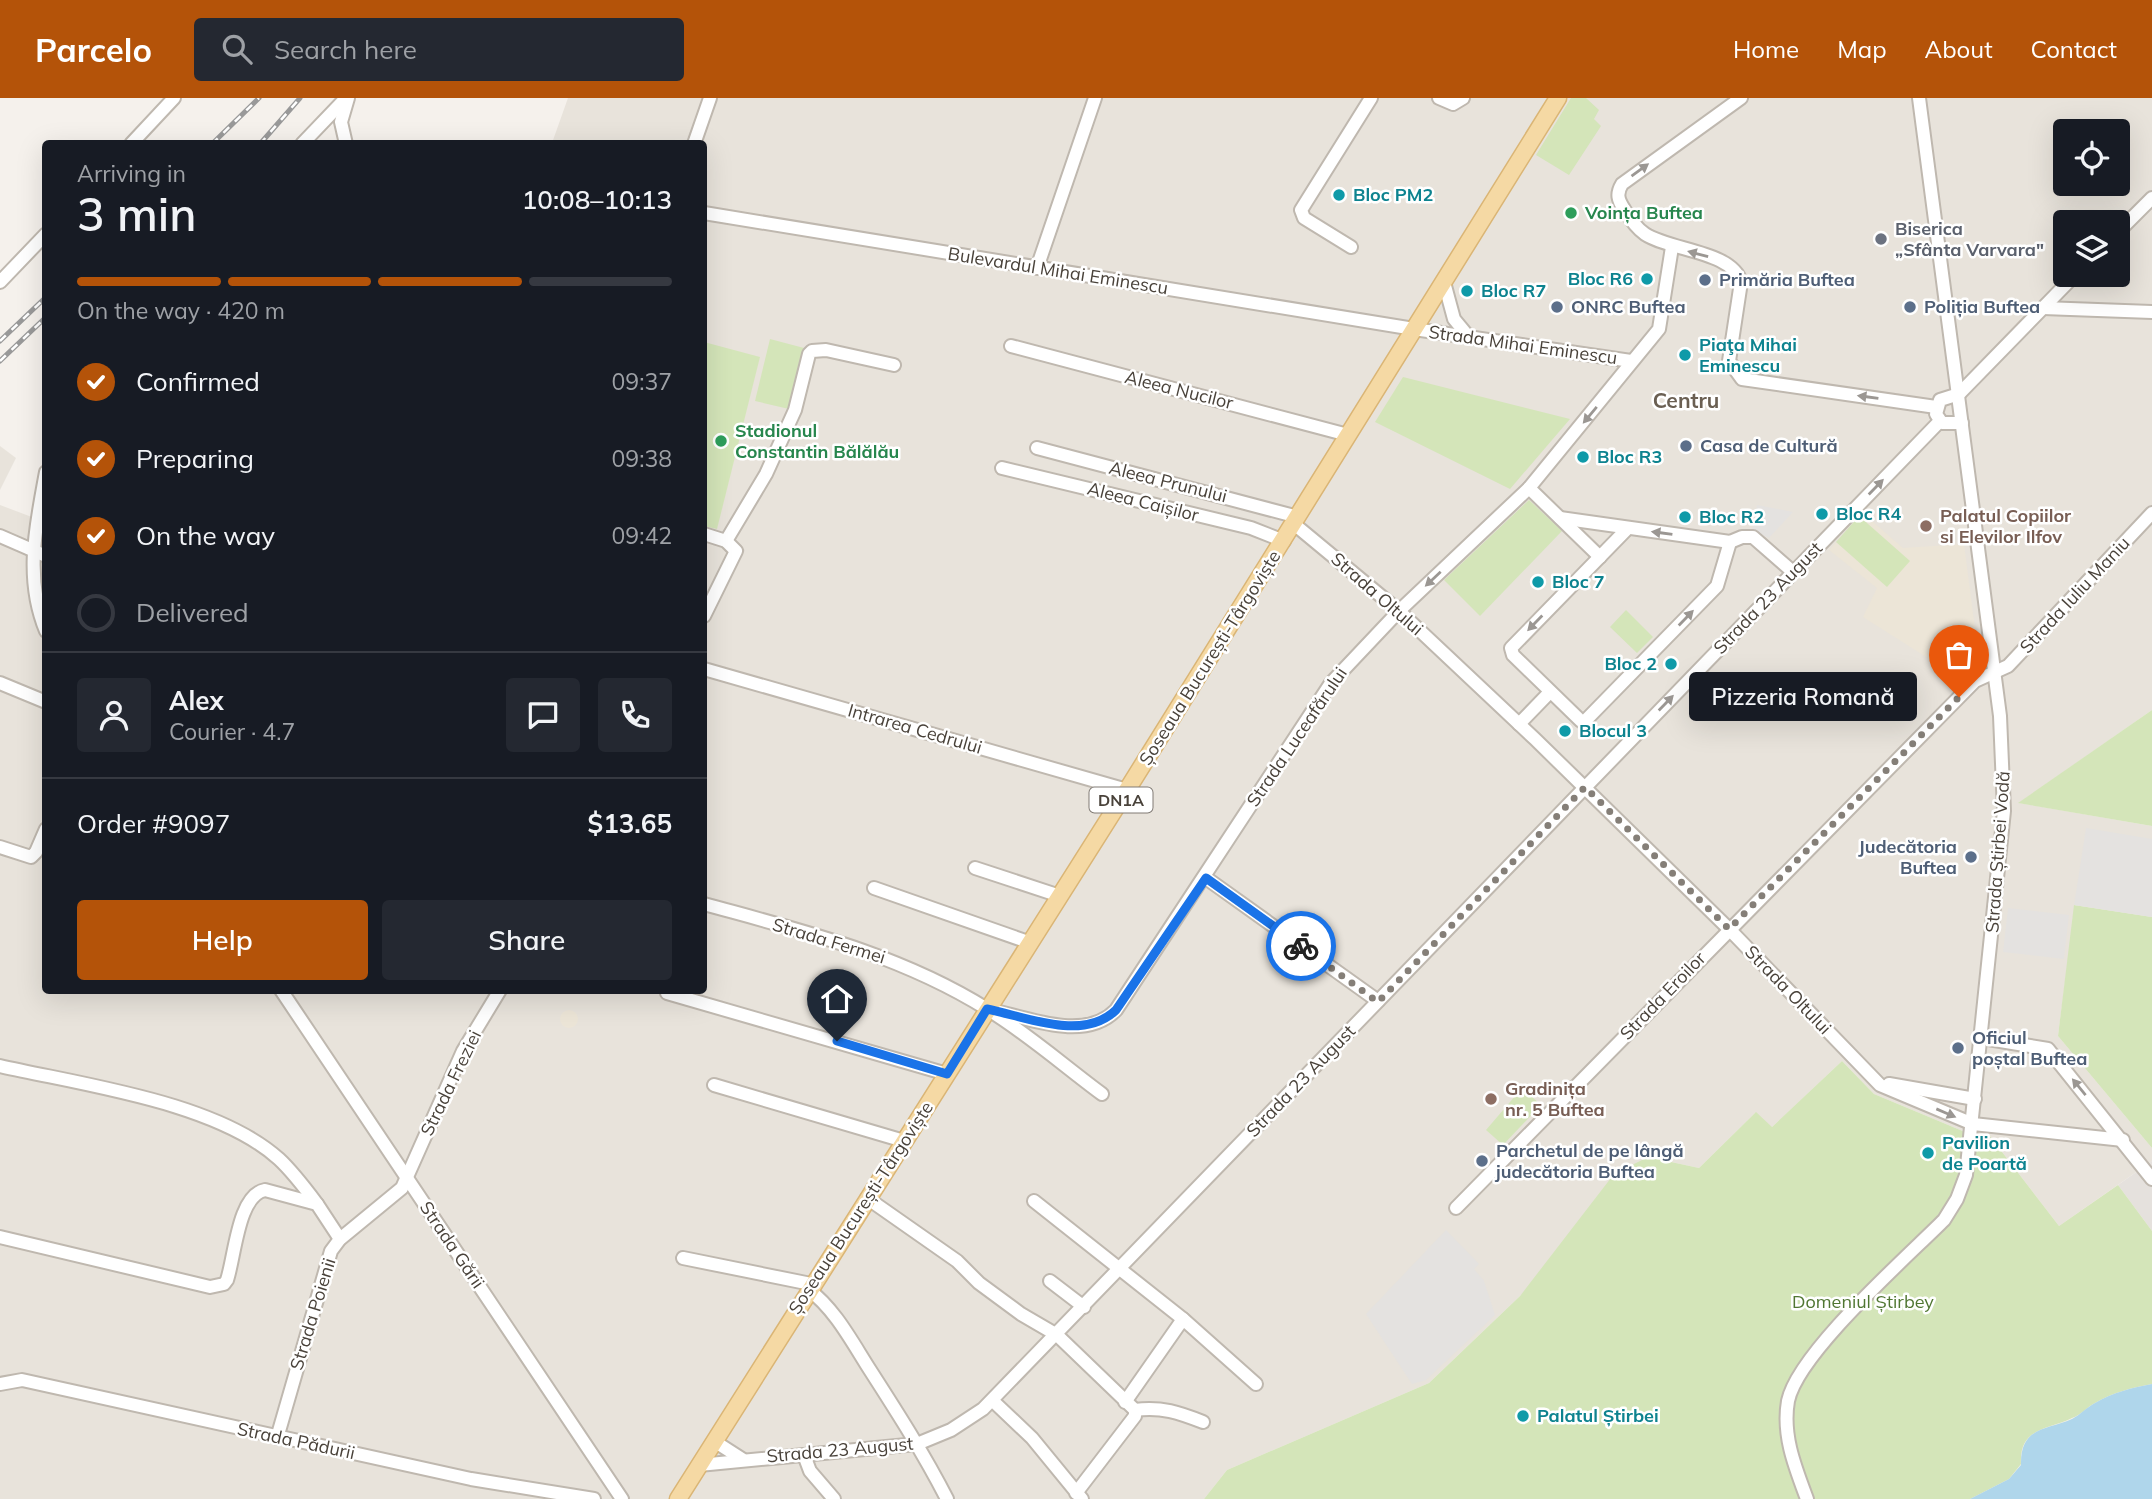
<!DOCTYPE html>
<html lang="en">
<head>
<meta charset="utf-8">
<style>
	body { margin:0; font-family:Mulish,sans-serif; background:#242831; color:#f1f3f6; height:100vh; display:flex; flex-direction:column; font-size:26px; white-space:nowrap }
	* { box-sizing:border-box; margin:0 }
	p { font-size:23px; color:#9ea1a6 }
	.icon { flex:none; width:38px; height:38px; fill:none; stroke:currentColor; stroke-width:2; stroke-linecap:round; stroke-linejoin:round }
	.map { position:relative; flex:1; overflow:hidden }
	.drawer { position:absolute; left:42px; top:42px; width:665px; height:854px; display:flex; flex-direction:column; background:#171b24; border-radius:7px; box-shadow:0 7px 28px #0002 }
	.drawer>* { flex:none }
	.buttons { position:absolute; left:2053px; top:21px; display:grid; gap:14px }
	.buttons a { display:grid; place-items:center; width:77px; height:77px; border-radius:7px; background:#171b24; box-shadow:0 7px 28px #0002; font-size:35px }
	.pin { position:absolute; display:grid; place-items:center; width:60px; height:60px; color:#fff; margin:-72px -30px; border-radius:50% 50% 50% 0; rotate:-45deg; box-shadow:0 0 7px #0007 }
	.pin .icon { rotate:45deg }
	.courier { position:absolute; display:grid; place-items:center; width:70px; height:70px; margin:-35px; border:5px solid #1a73e8; border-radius:50%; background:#fff; color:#222; box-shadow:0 2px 9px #0007 }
	.bubble { position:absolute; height:49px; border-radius:7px; background:#171b24; box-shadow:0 7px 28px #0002; font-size:23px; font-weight:600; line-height:49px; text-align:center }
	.overview em { font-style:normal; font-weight:600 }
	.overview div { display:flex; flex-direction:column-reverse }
	.overview { display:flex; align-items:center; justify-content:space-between; height:119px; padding:0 35px }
	h1 { font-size:46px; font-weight:600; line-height:52px }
	.bar { display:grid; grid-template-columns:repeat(4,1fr); gap:10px 7px; align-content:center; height:84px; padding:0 35px }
	.bar i { height:9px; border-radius:5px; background:#363941 }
	.bar .active { background:#b45309 }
	.bar p { grid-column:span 4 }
	.line { display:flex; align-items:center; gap:18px; padding:0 35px; border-top:2px solid #363941 }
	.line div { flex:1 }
	.round { display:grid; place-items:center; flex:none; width:74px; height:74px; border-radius:7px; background:#242831 }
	ol { padding:0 35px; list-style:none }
	li { display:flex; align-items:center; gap:21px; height:77px }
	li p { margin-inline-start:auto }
	li .icon { padding:7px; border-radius:50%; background:#b45309; color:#fff; stroke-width:4 }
	li:last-child { color:#9ea1a6 }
	li i { width:38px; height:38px; border:4px solid #363941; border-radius:50% }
	.cta { display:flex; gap:14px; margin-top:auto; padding:14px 35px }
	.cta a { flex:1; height:80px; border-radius:7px; background:#b45309; color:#fff; font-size:28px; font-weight:600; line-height:80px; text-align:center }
	.cta a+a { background:#242831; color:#f1f3f6 }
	header { display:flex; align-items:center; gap:42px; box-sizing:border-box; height:98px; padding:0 35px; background:#b45309; color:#fff }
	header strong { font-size:33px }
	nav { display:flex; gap:38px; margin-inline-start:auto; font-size:24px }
	.search { width:490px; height:63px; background:#242831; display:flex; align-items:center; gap:18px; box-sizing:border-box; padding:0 24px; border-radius:7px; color:#9ea1a6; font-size:26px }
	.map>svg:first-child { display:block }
	.residential { fill:#e8e3db; fill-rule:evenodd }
	.industrial { fill:#e5e1dd }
	.education { fill:#ece5d7 }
	.green { fill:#d4e5b9 }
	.parking { fill:#e4e2e0 }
	.water { fill:#afd6eb }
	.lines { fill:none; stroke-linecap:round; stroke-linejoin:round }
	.minor-casing { stroke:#bfb8af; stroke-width:16 }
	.major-casing { stroke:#dab575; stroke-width:19 }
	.minor { stroke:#fff; stroke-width:12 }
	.major { stroke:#f5d9a4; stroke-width:16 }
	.rail-casing { stroke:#999; stroke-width:5 }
	.rail { stroke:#fff; stroke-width:2.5; stroke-dasharray:8; stroke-linecap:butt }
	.oneway { fill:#9b9793 }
	.done { stroke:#857f78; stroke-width:7; stroke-dasharray:0 12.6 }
	.route { stroke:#1a73e8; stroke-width:9 }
	.culture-dot { fill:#0f9aa8; stroke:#fff; stroke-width:2.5 }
	.leisure-dot { fill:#2e9e5b; stroke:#fff; stroke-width:2.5 }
	.worship-dot { fill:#6b7280; stroke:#fff; stroke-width:2.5 }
	.service-dot { fill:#5c6f8a; stroke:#fff; stroke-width:2.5 }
	.education-dot { fill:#8d6e63; stroke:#fff; stroke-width:2.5 }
	.labels { text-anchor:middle; stroke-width:5; stroke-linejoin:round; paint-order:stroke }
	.shield { fill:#fff; stroke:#807b75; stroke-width:2 }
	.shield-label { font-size:16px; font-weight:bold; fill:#49423a }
	.culture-label { font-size:18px; font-weight:bold; fill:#0d838f; stroke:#fff; text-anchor:start }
	.leisure-label { font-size:18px; font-weight:bold; fill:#27864d; stroke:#fff; text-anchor:start }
	.worship-label { font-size:18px; font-weight:bold; fill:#5b616d; stroke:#fff; text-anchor:start }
	.street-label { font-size:18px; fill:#49423a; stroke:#fff }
	.service-label { font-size:18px; font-weight:bold; fill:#4e5e75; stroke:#fff; text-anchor:start }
	.education-label { font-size:18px; font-weight:bold; fill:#785e54; stroke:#fff; text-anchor:start }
	.park-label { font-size:18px; fill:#507632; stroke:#fff }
	.quarter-label { font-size:21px; font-weight:bold; fill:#6a5f52; stroke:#fff }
</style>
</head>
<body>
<header>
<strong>Parcelo</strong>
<div class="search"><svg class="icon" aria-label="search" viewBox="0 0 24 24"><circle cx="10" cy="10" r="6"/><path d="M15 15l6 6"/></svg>Search here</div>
<nav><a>Home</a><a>Map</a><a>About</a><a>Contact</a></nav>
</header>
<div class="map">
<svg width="2152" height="1401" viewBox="0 0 2152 1401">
	<rect width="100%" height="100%" fill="#f5f1ec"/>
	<g class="residential">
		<path d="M568,0H2152V612L2019,705L2152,728V819L2075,807L2058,938L2152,1050V1063L2059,1128L1989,1037L1965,1034L1874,996L1842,963L1771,1030L1755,1015L1699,1070L1648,1059L1520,1198L1429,1285L1227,1372L1204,1401H0V407L45,424L46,892H704V46L552,45ZM2065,33H2118V86H2065ZM2065,124H2118V177H2065Z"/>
		<polygon points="0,348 16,360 0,392"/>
	</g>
	<polygon class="industrial" points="2152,1063 2152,1133 2118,1087"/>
	<g class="education">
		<polygon points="1863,415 1903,450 1964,446 1979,562 1961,581 1863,519 1877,490 1829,452"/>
		<circle cx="569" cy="921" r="9"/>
	</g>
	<g class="green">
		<polygon points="1571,0 1586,0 1599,12 1594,21 1601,28 1569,77 1536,57"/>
		<polygon points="770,241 804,250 789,311 755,303"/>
		<polygon points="704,244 760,259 717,431 704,428"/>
		<polygon points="1403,279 1570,321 1510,391 1375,324"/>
		<polygon points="1529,402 1562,433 1480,518 1444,482"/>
		<polygon points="1859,418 1910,463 1887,489 1836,444"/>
		<polygon points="1626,512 1653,539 1637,555 1610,529"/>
		<polygon points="2152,612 2152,728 2018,705"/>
		<polygon points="2074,807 2152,819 2152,1050 2058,938"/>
		<path d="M1842,963L1874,996L1965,1034L1989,1037L2059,1128L2118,1087L2152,1133V1286C2132,1290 2113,1294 2095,1305C2087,1309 2081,1317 2072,1320C2048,1332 2019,1329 2021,1366L2009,1381L1970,1401H1204L1227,1372L1429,1285L1520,1198L1614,1076L1648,1059L1699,1070L1756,1014L1772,1029Z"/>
		<polygon points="1522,990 1541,1007 1503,1047 1486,1032"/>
	</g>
	<g class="parking">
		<polygon points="1757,407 1793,414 1769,440 1752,432"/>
		<polygon points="2086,730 2152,741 2152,819 2074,807"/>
		<polygon points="2008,810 2069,817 2064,861 2003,854"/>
		<polygon points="1446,1132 1479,1166 1474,1171 1484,1183 1495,1217 1426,1282 1412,1286 1366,1216"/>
	</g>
	<path class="water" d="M2152,1286V1401H1970L2009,1381L2021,1367C2020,1328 2048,1332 2072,1321C2080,1317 2087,1309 2095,1305C2113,1294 2132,1290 2152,1286Z"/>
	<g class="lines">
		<defs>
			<g id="minor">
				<polyline points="1439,0 1453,6 1463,0"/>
				<path d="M1741,0L1622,86C1616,96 1618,102 1624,111C1630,121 1636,130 1645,136C1671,153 1732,153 1741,184L1729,263L1742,281L1936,309"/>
				<polyline points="131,46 174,0"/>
				<polyline points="302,46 346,0"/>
				<polyline points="346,46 341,24 348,0"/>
				<polyline points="694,46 710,0"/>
				<polyline points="704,115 1414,231 1631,263"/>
				<polyline points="2118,134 2152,100"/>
				<polyline points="1351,149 1304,120 1301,112 1371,0"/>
				<polyline points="1037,170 1095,0"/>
				<polyline points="0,184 46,136"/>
				<polyline points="1444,184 1454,221 1468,238"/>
				<polyline points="2043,210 2152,214"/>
				<polyline points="1011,248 1348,337"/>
				<polyline points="1959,296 2075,177"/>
				<polyline points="1959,296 1940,302 1936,316 1942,325 1962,325"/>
				<polyline points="1037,350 1298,419"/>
				<polyline points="1002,370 1251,430 1284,443"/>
				<path d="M46,374C36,428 24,480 46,533"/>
				<polyline points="1529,390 1600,459"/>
				<polyline points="1560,420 1730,444 1742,439 1753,439 1793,474"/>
				<polyline points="1294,426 1399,513 1535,641 1729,831 1880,987 1973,1026 2123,1042"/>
				<polyline points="1628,430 1511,550 1513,557 1581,623 1586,622 1717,488 1730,444"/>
				<polyline points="704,436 726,443 736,453 704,518"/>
				<polyline points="0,438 46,458"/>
				<polyline points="726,443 766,376 795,312 809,256 812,253 826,252 894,267"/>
				<polyline points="704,571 1127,692"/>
				<polyline points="0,585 46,604"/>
				<polyline points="1519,626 1550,594"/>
				<polyline points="0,749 31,759 36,754 46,731"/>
				<polyline points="975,770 1060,798"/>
				<polyline points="1206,780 1378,903"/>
				<polyline points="874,790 1031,845"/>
				<path d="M704,806C802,833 899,856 987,911C1027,935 1064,968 1102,996"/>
				<polyline points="281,892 622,1401"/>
				<polyline points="667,895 947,976"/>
				<path d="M987,911C1026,919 1084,945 1116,912L1331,585L1399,513L1529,390L1659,231L1672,149"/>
				<polyline points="1982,940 2048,951 2152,1081"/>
				<path d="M0,968C83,987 216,1004 279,1061C293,1074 305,1090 317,1106"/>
				<polyline points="1889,986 1975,1001"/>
				<polyline points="714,987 904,1043"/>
				<polyline points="867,1100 957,1163 979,1185 1021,1216 1057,1237 1135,1312 1135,1318 1076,1395"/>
				<polyline points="1034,1103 1183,1221 1256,1286"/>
				<polyline points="1456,1110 1975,583 2008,568 2152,415"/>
				<path d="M0,1139L210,1189L224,1186L227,1182C235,1158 238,1097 265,1092L317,1106L340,1141"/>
				<polyline points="683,1160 811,1186"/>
				<polyline points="1050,1183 1084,1209"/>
				<path d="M808,1191C835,1211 852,1244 870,1272C897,1314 924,1356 947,1401"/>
				<polyline points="0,1286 22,1282 471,1381 594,1401"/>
				<polyline points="993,1303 1032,1340 1082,1401"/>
				<polyline points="1125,1304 1183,1221"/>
				<path d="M1135,1312C1161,1308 1180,1315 1203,1324"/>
				<polyline points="277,1340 331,1153 340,1141 402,1090 463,953 500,892"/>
				<polyline points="714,1343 742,1361"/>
				<polyline points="804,1357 810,1373 834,1401"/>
				<polyline points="699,1367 917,1346 951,1332 983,1311 1940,323"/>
				<path d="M1807,1401C1795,1369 1782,1337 1788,1303C1798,1255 1906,1160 1944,1122L1957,1101L1966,1077L2004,713L2000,618L1919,0"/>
			</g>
			<polyline id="major" points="678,1401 1127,692 1558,0"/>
		</defs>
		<use href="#minor" class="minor-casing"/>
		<use href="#major" class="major-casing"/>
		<use href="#minor" class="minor"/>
		<use href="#major" class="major"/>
		<defs>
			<g id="rail">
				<polyline points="212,46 259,0"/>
				<polyline points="260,46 300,0"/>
				<polyline points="0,243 46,199"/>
				<polyline points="0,263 46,219"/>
			</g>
		</defs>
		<use href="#rail" class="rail-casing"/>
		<use href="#rail" class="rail"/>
	</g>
	<defs><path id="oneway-solid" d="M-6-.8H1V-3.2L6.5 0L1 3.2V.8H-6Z" transform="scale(1.75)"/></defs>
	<g class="oneway">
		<use href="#oneway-solid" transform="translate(1640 72) rotate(-36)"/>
		<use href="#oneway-solid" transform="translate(1698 156) rotate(-165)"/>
		<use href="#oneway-solid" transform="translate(1868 299) rotate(-172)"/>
		<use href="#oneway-solid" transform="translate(1590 317) rotate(130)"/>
		<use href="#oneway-solid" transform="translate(1876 389) rotate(-46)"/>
		<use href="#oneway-solid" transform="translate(1662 435) rotate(-172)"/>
		<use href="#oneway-solid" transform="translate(1433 481) rotate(137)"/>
		<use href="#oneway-solid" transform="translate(1686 520) rotate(-46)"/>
		<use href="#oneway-solid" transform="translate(1535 525) rotate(134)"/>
		<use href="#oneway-solid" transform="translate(1666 605) rotate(-46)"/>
		<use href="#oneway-solid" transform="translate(2079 989) rotate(-129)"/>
		<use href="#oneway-solid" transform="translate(1946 1015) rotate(23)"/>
	</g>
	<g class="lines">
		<polyline class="done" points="1301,848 1378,904 1585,689 1729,831 1959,599"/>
		<path class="route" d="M837,943L947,976L987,911C1027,919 1083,944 1116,912L1206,780L1301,848"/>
	</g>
	<g class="culture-dot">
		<circle cx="1339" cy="97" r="7"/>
		<circle cx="1647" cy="181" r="7"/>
		<circle cx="1467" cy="193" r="7"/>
		<circle cx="1685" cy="257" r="7"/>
		<circle cx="1583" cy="359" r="7"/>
		<circle cx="1822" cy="416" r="7"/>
		<circle cx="1685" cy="419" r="7"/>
		<circle cx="1538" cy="484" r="7"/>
		<circle cx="1671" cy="566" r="7"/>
		<circle cx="1565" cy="633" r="7"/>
		<circle cx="1928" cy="1055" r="7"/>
		<circle cx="1523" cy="1318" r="7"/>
	</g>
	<g class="leisure-dot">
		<circle cx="1571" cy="115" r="7"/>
		<circle cx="721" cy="343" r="7"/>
	</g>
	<circle class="worship-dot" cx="1881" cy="141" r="7"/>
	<g class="service-dot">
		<circle cx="1705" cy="182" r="7"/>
		<circle cx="1557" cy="209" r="7"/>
		<circle cx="1910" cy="209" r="7"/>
		<circle cx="1686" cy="348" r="7"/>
		<circle cx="1971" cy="759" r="7"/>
		<circle cx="1958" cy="950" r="7"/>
		<circle cx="1482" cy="1063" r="7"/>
	</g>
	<g class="education-dot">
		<circle cx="1926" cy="428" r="7"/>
		<circle cx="1491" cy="1001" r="7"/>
	</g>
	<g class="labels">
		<rect class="shield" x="1089.5" y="689.5" width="63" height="25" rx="5"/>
		<g class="shield-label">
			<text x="1121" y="708">DN1A</text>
		</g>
		<g class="culture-label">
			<text x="1353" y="103">Bloc PM2</text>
			<text x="1633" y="187" text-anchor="end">Bloc R6</text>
			<text x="1481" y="199">Bloc R7</text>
			<text x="1699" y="253">Piaţa Mihai<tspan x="1699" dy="21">Eminescu</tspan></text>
			<text x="1597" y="365">Bloc R3</text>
			<text x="1836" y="422">Bloc R4</text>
			<text x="1699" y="425">Bloc R2</text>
			<text x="1552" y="490">Bloc 7</text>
			<text x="1657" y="572" text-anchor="end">Bloc 2</text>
			<text x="1579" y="639">Blocul 3</text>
			<text x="1942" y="1051">Pavilion<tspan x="1942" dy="21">de Poartă</tspan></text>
			<text x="1537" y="1324">Palatul Știrbei</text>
		</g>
		<g class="leisure-label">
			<text x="1585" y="121">Voința Buftea</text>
			<text x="735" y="339">Stadionul<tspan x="735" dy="21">Constantin Bălălău</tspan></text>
		</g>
		<g class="worship-label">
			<text x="1895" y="137">Biserica<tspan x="1895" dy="21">„Sfânta Varvara"</tspan></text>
		</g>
		<g class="street-label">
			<text transform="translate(1058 173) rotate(9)" y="6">Bulevardul Mihai Eminescu</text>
			<text transform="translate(1523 247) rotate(8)" y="6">Strada Mihai Eminescu</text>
			<text transform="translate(1179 292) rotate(14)" y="6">Aleea Nucilor</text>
			<text transform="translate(1168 384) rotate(14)" y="6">Aleea Prunului</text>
			<text transform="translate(1143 404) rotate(14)" y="6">Aleea Caișilor</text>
			<text transform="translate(1377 496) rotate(41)" y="6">Strada Oltului</text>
			<text transform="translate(2075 497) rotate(-47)" y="6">Strada Iuliu Maniu</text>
			<text transform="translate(1768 500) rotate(-46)" y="6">Strada 23 August</text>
			<text transform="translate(1210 560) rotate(-58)" y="6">Șoseaua București-Târgoviște</text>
			<text transform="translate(915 631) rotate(16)" y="6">Intrarea Cedrului</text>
			<text transform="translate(1297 639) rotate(-56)" y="6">Strada Luceafărului</text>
			<text transform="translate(1998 754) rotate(-86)" y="6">Strada Știrbei Vodă</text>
			<text transform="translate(829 843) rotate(17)" y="6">Strada Fermei</text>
			<text transform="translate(1788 892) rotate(46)" y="6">Strada Oltului</text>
			<text transform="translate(1663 898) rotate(-46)" y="6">Strada Eroilor</text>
			<text transform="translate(1301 983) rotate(-46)" y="6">Strada 23 August</text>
			<text transform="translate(451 985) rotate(-64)" y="6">Strada Freziei</text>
			<text transform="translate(861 1110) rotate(-57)" y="6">Șoseaua București-Târgoviște</text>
			<text transform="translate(452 1147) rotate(56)" y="6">Strada Gării</text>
			<text transform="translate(313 1216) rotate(-73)" y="6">Strada Poienii</text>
			<text transform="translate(296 1343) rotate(12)" y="6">Strada Pădurii</text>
			<text transform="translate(840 1352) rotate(-5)" y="6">Strada 23 August</text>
		</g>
		<g class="service-label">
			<text x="1719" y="188">Primăria Buftea</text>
			<text x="1571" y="215">ONRC Buftea</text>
			<text x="1924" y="215">Poliția Buftea</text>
			<text x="1700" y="354">Casa de Cultură</text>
			<text x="1957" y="755" text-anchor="end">Judecătoria<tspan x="1957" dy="21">Buftea</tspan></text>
			<text x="1972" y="946">Oficiul<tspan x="1972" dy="21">poștal Buftea</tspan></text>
			<text x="1496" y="1059">Parchetul de pe lângă<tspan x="1496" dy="21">judecătoria Buftea</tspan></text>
		</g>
		<g class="education-label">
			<text x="1940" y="424">Palatul Copiilor<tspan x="1940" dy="21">si Elevilor Ilfov</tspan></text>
			<text x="1505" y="997">Gradinița<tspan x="1505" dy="21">nr. 5 Buftea</tspan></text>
		</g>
		<g class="park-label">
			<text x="1863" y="1210">Domeniul Știrbey</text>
		</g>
		<g class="quarter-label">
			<text x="1686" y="310">Centru</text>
		</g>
	</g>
</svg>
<div class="buttons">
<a><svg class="icon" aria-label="locate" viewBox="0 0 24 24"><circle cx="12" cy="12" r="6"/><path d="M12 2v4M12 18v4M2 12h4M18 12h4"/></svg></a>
<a><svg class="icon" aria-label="layers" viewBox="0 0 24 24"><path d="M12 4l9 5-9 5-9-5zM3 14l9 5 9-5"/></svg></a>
</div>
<div class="pin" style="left:1959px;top:599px;background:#ea580c"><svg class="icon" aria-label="bag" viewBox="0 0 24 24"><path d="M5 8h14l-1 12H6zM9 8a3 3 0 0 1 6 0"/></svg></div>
<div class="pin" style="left:837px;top:943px;background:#1f2937"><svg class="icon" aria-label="home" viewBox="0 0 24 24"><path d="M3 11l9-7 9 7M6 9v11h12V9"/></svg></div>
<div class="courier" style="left:1301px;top:848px"><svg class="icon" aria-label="bike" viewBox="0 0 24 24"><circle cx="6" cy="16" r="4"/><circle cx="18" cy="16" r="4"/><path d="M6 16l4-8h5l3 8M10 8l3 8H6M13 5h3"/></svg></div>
<div class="bubble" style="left:1689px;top:574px;width:228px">Pizzeria Romană</div>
<section class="drawer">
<div class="overview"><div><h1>3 min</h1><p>Arriving in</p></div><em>10:08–10:13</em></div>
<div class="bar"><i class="active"></i><i class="active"></i><i class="active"></i><i></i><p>On the way · 420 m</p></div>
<ol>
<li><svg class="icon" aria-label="check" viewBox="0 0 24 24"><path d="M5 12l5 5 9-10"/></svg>Confirmed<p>09:37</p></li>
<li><svg class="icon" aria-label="check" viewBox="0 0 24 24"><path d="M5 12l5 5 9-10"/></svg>Preparing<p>09:38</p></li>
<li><svg class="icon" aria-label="check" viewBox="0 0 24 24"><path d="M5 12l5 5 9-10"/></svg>On the way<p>09:42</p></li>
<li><i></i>Delivered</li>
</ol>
<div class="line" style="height:126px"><a class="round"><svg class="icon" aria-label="person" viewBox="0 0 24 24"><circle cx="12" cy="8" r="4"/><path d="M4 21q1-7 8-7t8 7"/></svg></a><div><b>Alex</b><p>Courier · 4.7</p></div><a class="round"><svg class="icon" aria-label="chat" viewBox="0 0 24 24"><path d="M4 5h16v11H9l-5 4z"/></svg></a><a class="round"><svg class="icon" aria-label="phone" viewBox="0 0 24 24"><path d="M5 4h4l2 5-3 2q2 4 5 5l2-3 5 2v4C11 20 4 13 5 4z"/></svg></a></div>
<div class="line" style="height:91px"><div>Order #9097</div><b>$13.65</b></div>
<div class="cta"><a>Help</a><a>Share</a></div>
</section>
</div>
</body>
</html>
